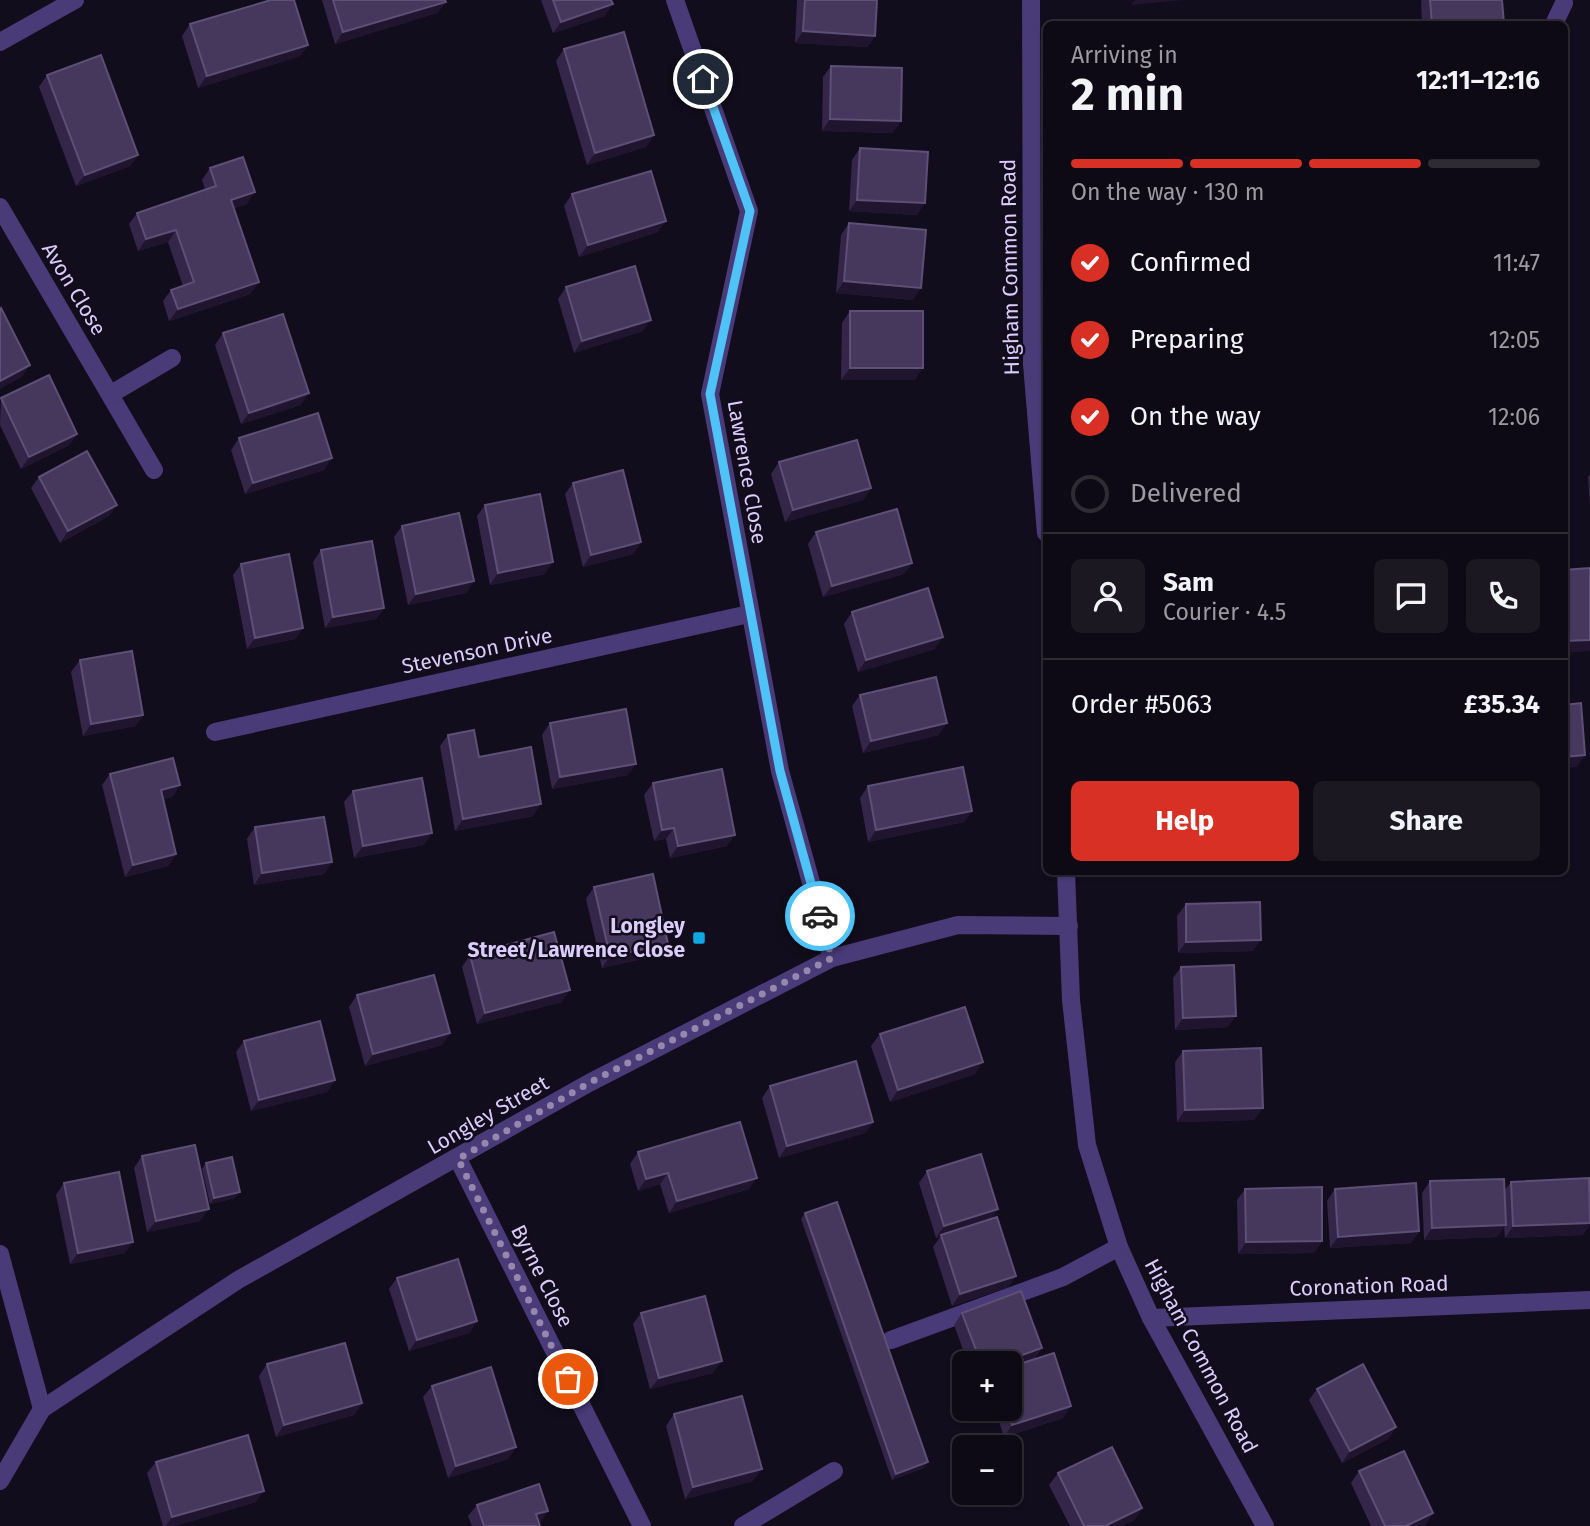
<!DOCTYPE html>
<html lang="en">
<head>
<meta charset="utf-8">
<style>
	body { margin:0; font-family:"Fira Sans",sans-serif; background:#1c1822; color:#f1f3f6; height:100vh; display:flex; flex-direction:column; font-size:26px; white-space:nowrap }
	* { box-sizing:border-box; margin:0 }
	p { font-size:23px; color:#9b9aa0 }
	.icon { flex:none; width:38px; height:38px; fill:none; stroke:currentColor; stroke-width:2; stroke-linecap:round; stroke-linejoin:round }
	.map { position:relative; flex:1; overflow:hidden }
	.side { position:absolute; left:1043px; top:21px; width:525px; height:854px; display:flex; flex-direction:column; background:#0e0a15; border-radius:10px; box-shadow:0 2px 5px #0004,0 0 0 2px #2e2b34 }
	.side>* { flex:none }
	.buttons { position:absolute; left:952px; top:1351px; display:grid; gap:14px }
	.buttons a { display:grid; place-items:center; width:70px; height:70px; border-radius:10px; background:#0e0a15; box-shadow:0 2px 5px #0004,0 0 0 2px #2e2b34; font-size:35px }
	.pin { position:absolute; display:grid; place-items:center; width:60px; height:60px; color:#fff; margin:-30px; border:4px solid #fff; border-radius:50%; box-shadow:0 2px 7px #0007 }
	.courier { position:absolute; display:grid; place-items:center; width:70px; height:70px; margin:-35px; border:5px solid #4fc3f7; border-radius:50%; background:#fff; color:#222; box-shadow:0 2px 9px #0007 }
	.overview em { font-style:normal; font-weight:700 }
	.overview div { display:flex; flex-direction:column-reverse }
	.overview { display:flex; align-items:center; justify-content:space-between; height:119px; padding:0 28px }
	h1 { font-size:46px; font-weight:700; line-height:52px }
	.bar { display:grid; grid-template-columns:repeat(4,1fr); gap:10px 7px; align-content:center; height:84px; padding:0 28px }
	.bar i { height:9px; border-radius:5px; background:#2e2b34 }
	.bar .on { background:#d93025 }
	.bar p { grid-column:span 4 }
	.line { display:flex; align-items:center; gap:18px; padding:0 28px; border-top:2px solid #2e2b34 }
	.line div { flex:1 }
	.round { display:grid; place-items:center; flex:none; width:74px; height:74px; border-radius:10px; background:#1c1822 }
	ol { padding:0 28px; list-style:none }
	li { display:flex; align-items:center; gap:21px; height:77px }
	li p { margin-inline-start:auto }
	li .icon { padding:7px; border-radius:50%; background:#d93025; color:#fff; stroke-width:4 }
	li:last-child { color:#9b9aa0 }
	li i { width:38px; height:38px; border:4px solid #2e2b34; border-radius:50% }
	.cta { display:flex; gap:14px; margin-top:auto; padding:14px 28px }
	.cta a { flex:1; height:80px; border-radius:10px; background:#d93025; color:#fff; font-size:28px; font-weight:700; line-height:80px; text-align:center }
	.cta a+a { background:#1c1822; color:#f1f3f6 }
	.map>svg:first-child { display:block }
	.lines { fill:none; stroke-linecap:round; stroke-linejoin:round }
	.minor { stroke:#483b78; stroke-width:18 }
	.wall { fill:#342648 }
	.shaded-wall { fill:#1f152f }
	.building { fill:#45385c; stroke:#5d4f75; stroke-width:2 }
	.done { stroke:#9489ad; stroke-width:7; stroke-dasharray:0 12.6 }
	.route { stroke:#4fc3f7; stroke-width:9 }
	.poi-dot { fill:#11a7e2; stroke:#120d1c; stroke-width:2.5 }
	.labels { text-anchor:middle; stroke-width:5; stroke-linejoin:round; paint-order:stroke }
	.street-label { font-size:21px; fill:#daccfb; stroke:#120d1c }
	.poi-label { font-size:21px; font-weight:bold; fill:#daccfb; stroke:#120d1c; text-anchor:end }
</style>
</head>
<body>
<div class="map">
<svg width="1590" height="1526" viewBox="0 0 1590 1526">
	<rect width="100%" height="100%" fill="#120d1c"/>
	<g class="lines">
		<g class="minor">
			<polyline points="675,0 749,211 710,394 780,771 832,958"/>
			<polyline points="1031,0 1032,364 1046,533"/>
			<polyline points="1554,24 1564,3"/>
			<polyline points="0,42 75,0"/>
			<polyline points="0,207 154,470"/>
			<polyline points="111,394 172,358"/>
			<polyline points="215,732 749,614"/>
			<polyline points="1066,872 1071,1000 1087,1145 1119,1247 1151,1318 1265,1526"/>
			<polyline points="458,1159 642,1526"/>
			<polyline points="0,1254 42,1409"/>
			<polyline points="1151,1318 1590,1300"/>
			<polyline points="891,1340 1063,1277 1119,1247"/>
			<polyline points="0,1481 42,1409 238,1280 589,1083 832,958 958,925 1069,926"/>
			<polyline points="743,1526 834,1471"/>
		</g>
	</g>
	<g class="wall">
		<polygon points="322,0 445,0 446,2 437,13 335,44"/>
		<polygon points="541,0 611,0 605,16 553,33"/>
		<polygon points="797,0 877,0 875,36 867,47 795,43"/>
		<polygon points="1421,0 1502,0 1504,24 1422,24"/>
		<polygon points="190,24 308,45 300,56 198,88 182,36"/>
		<polygon points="564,49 654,135 646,147 587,165 556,61"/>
		<polygon points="831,66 901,121 892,133 822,131 823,77"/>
		<polygon points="47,75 138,155 130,166 76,186 39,87"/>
		<polygon points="860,148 917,215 849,211 852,160"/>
		<polygon points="210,168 247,204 234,208 259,282 250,294 169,321 163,301 171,290 183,286 168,242 138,251 129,224 137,213 205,189 202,180"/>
		<polygon points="572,194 658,232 579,257 564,206"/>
		<polygon points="849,223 913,300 836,293 841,235"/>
		<polygon points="566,287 643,331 574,353 558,299"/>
		<polygon points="850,311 915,380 841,380 842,323"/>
		<polygon points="223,333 301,405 241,424 215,345"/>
		<polygon points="1,398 77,434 69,445 21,469 0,425"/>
		<polygon points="239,438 324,470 245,494 231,450"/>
		<polygon points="779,462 871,488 863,500 785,522 771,474"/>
		<polygon points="1590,474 1590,506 1588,477"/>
		<polygon points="39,477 109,516 60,543 31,488"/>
		<polygon points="573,483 641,542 633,554 583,567 565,494"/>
		<polygon points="485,505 545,574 490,585 477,516"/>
		<polygon points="402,526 474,581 466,593 408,605 394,537"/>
		<polygon points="816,532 912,563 904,574 823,597 808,544"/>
		<polygon points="321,550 384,608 376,619 325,628 313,562"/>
		<polygon points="241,564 303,628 295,639 247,649 233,575"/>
		<polygon points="852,612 935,649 858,672 844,624"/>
		<polygon points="80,660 143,715 135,726 83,736 71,672"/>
		<polygon points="860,695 939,735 863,753 852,706"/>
		<polygon points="550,723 628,775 552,789 542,735"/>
		<polygon points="448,735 479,757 533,816 455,831 440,746"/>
		<polygon points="110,774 180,785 172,797 163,799 176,854 168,866 125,877 102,785"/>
		<polygon points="653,783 727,846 670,858 666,839 654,841 644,795"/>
		<polygon points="868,786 972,811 964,822 868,842 860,798"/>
		<polygon points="353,791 424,845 354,858 344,802"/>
		<polygon points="255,827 332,862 324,874 254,885 247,839"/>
		<polygon points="594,887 660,955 602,968 586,899"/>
		<polygon points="1186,904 1253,951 1178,953 1177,916"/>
		<polygon points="470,955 562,1002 477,1024 462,967"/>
		<polygon points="1181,967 1228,1027 1175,1030 1173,978"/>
		<polygon points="357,995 450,1033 442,1045 365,1066 349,1007"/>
		<polygon points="880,1034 975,1074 890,1102 871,1046"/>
		<polygon points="244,1041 335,1080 327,1092 251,1111 236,1052"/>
		<polygon points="1183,1051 1254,1120 1177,1122 1175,1062"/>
		<polygon points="770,1086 873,1122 865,1133 779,1158 762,1098"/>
		<polygon points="638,1152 749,1189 669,1213 660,1184 638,1191 630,1164"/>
		<polygon points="142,1156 200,1221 147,1232 134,1168"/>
		<polygon points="206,1163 235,1198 210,1204 202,1169"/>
		<polygon points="927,1171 998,1209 991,1219 1016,1276 1008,1287 952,1306 933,1247 940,1237 936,1238 919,1183"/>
		<polygon points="1430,1181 1504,1191 1511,1182 1583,1235 1505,1238 1504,1227 1497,1237 1424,1240 1422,1193"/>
		<polygon points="64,1183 125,1253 70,1264 56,1195"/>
		<polygon points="1245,1189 1322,1241 1314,1253 1238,1254 1237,1200"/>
		<polygon points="1335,1189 1419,1231 1411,1243 1330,1248 1327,1201"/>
		<polygon points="805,1213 924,1468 892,1480 801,1219"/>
		<polygon points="397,1278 477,1321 469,1333 409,1351 389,1289"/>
		<polygon points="641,1313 713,1373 650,1389 633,1324"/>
		<polygon points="962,1313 1042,1348 1034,1359 1063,1418 1004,1437 995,1409 1010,1409 1010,1363 968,1363 954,1325"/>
		<polygon points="267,1364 362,1403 354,1415 276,1437 259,1376"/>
		<polygon points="432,1386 516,1447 508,1459 448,1478 423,1397"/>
		<polygon points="1317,1389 1396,1427 1388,1439 1342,1463 1309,1400"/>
		<polygon points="674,1414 753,1481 685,1499 666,1426"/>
		<polygon points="156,1462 256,1502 174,1526 163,1526 147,1473"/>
		<polygon points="1359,1471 1433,1513 1425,1525 1422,1526 1371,1526 1351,1483"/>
		<polygon points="1058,1473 1142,1508 1134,1520 1121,1526 1070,1526 1049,1485"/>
		<polygon points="477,1505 548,1511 539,1523 540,1526 472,1526 468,1516"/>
	</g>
	<g class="shaded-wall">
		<polygon points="1135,0 1184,0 1131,5"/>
		<polygon points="446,2 437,13 335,44 343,32"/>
		<polygon points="613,4 605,16 553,33 561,22"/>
		<polygon points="803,31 875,36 867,47 795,43"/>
		<polygon points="308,45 300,56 198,88 207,76"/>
		<polygon points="830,119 901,121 892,133 822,131"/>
		<polygon points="654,135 646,147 587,165 595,153"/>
		<polygon points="138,155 130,166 76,186 85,175"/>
		<polygon points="255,192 247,204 223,212 231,200"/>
		<polygon points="857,200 925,203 917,215 849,211"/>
		<polygon points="666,221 658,232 579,257 588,245"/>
		<polygon points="176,230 168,242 138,251 146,239"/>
		<polygon points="844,281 921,288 913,300 836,293"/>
		<polygon points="259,282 250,294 169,321 178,309"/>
		<polygon points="651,320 643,331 574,353 582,341"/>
		<polygon points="30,365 22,377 0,389 0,381"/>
		<polygon points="850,368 923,368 915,380 841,380"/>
		<polygon points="309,393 301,405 241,424 249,413"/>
		<polygon points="77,434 69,445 21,469 29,457"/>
		<polygon points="332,458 324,470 245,494 253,483"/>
		<polygon points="871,488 863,500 785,522 793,510"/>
		<polygon points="117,505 109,516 60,543 68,531"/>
		<polygon points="641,542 633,554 583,567 591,555"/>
		<polygon points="553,562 545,574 490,585 498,573"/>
		<polygon points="912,563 904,574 823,597 832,586"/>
		<polygon points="474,581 466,593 408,605 416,594"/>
		<polygon points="384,608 376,619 325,628 333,617"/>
		<polygon points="303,628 295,639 247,649 255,638"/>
		<polygon points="943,637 935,649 858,672 866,660"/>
		<polygon points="1590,640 1590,651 1564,653 1564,641"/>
		<polygon points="143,715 135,726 83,736 91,724"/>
		<polygon points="947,723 939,735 863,753 871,741"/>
		<polygon points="1585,755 1577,767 1564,768 1564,757"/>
		<polygon points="636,764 628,775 552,789 560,777"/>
		<polygon points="180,785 172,797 153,802 161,790"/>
		<polygon points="541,804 533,816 455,831 463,819"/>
		<polygon points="972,811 964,822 868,842 876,830"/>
		<polygon points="674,828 666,839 654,841 662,830"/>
		<polygon points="432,833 424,845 354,858 363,846"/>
		<polygon points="735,835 727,846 670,858 678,846"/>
		<polygon points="176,854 168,866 125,877 133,865"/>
		<polygon points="332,862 324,874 254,885 262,873"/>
		<polygon points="1170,872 1239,872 1236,875 1168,874"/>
		<polygon points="1261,940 1253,951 1178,953 1186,942"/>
		<polygon points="668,944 660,955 602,968 610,956"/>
		<polygon points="570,990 562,1002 477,1024 485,1013"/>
		<polygon points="1236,1016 1228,1027 1175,1030 1183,1018"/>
		<polygon points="450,1033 442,1045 365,1066 373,1054"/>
		<polygon points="983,1062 975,1074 890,1102 898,1090"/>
		<polygon points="335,1080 327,1092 251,1111 259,1100"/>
		<polygon points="1263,1108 1254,1120 1177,1122 1185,1110"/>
		<polygon points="873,1122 865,1133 779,1158 787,1146"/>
		<polygon points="668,1173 660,1184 638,1191 646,1179"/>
		<polygon points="757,1178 749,1189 669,1213 677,1201"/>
		<polygon points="240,1192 235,1198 210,1204 214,1198"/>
		<polygon points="209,1209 200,1221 147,1232 156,1221"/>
		<polygon points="998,1209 990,1221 936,1238 944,1226"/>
		<polygon points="1590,1223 1590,1225 1583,1235 1505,1238 1513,1226"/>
		<polygon points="1506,1225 1497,1237 1424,1240 1432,1228"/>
		<polygon points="1419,1231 1411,1243 1330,1248 1338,1237"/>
		<polygon points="1322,1241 1314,1253 1238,1254 1246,1242"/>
		<polygon points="133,1242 125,1253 70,1264 78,1253"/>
		<polygon points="1016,1276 1008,1287 952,1306 960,1294"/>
		<polygon points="477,1321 469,1333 409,1351 417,1340"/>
		<polygon points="1042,1348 1033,1359 1010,1368 1010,1363 1000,1363"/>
		<polygon points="722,1361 713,1373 650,1389 659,1378"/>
		<polygon points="362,1403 354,1415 276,1437 284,1425"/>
		<polygon points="1071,1406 1063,1418 1004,1437 1012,1425"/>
		<polygon points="1396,1427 1388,1439 1342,1463 1350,1451"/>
		<polygon points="516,1447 508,1459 448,1478 456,1466"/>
		<polygon points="928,1462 924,1468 892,1480 896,1474"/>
		<polygon points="762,1469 753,1481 685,1499 693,1487"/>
		<polygon points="264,1491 256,1502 174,1526 166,1526 172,1517"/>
		<polygon points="1142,1508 1134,1520 1121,1526 1105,1526"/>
		<polygon points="548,1511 540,1523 528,1526 536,1514"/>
		<polygon points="1433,1513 1425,1525 1422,1526 1406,1526"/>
	</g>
	<g class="building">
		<polygon points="271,0 294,0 308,45 207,76 190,24"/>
		<polygon points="333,0 445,0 446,2 343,32"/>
		<polygon points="553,0 611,0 613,4 561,22"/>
		<polygon points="805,0 877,0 875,36 803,31"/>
		<polygon points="1430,0 1502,0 1504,24 1432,24"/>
		<polygon points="624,32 654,135 595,153 564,49"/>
		<polygon points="101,55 138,155 85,175 47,75"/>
		<polygon points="831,66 902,68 901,121 830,119"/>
		<polygon points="860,148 928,152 925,203 857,200"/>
		<polygon points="243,157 255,192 231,200 259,282 178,309 171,290 194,282 176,230 146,239 137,213 216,186 210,168"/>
		<polygon points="651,171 666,221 588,245 572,194"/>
		<polygon points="849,223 926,230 921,288 844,281"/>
		<polygon points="635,266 651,320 582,341 566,287"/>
		<polygon points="1,308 30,365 0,381 0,309"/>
		<rect x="850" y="311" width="73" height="57"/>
		<polygon points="283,314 309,393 249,413 223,333"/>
		<polygon points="49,375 77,434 29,457 1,398"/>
		<polygon points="318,413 332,458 253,483 239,438"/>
		<polygon points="857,440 871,488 793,510 779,462"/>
		<polygon points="87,451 117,505 68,531 39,477"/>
		<polygon points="623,470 641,542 591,555 573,483"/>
		<polygon points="540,494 553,562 498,573 485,505"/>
		<polygon points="897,509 912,563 832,586 816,532"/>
		<polygon points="459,513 474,581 416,594 402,526"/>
		<polygon points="372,541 384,608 333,617 321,550"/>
		<polygon points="289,554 303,628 255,638 241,564"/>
		<polygon points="1590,568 1590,640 1564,641 1564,570"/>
		<polygon points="928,588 943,637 866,660 852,612"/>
		<polygon points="132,651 143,715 91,724 80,660"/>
		<polygon points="936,677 947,723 871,741 860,695"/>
		<polygon points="1581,703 1585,755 1564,757 1564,705"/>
		<polygon points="626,709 636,764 560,777 550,723"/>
		<polygon points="474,730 479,757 531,747 541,804 463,819 448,735"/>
		<polygon points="173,758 180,785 161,790 176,854 133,865 110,774"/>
		<polygon points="963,767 972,811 876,830 868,786"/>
		<polygon points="722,769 735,835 678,846 674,828 662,830 653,783"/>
		<polygon points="422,778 432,833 363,846 353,791"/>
		<polygon points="324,817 332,862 262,873 255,827"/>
		<polygon points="653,874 668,944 610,956 594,887"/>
		<polygon points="1260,902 1261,940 1186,942 1186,904"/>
		<polygon points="554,932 570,990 485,1013 470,955"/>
		<polygon points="1234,965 1236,1016 1183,1018 1181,967"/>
		<polygon points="434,975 450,1033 373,1054 357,995"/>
		<polygon points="965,1007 983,1062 898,1090 880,1034"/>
		<polygon points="320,1021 335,1080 259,1100 244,1041"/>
		<polygon points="1261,1048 1263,1108 1185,1110 1183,1051"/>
		<polygon points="856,1061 873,1122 787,1146 770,1086"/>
		<polygon points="740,1122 757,1178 677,1201 668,1173 646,1179 638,1152"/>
		<polygon points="195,1145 209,1209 156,1221 142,1156"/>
		<polygon points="981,1154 998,1209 944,1226 927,1171"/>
		<polygon points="232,1157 240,1192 214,1198 206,1163"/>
		<polygon points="119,1172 133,1242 78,1253 64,1183"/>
		<polygon points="1589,1178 1590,1223 1513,1226 1511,1182"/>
		<polygon points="1504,1179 1506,1225 1432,1228 1430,1181"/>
		<polygon points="1416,1183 1419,1231 1338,1237 1335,1189"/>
		<polygon points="1322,1187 1322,1241 1246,1242 1245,1189"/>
		<polygon points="837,1202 928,1462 896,1474 805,1213"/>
		<polygon points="997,1217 1016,1276 960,1294 941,1235"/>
		<polygon points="458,1259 477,1321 417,1340 397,1278"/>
		<polygon points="1021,1291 1042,1348 1000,1363 981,1363 962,1313"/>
		<polygon points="705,1296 722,1361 659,1378 641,1313"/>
		<polygon points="345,1343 362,1403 284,1425 267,1364"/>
		<polygon points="1054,1353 1071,1406 1012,1425 1007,1409 1010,1409 1010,1367"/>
		<polygon points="1363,1364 1396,1427 1350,1451 1317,1389"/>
		<polygon points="491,1367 516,1447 456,1466 432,1386"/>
		<polygon points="742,1396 762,1469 693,1487 674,1414"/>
		<polygon points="248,1435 264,1491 172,1517 156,1462"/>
		<polygon points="1112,1447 1142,1508 1105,1526 1084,1526 1058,1473"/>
		<polygon points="1404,1451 1433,1513 1406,1526 1385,1526 1359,1471"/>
		<polygon points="539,1484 548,1511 536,1514 540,1526 484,1526 477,1505"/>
	</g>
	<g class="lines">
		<polyline class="done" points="568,1379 458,1159 589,1083 832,958 820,916"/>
		<polyline class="route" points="703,79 750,211 710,394 780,771 820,916"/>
	</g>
	<rect class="poi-dot" x="692" y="931" width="14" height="14" rx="3.5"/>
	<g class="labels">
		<g class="street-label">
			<text transform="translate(1010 267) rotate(-91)" y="7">Higham Common Road</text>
			<text transform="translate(74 289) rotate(59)" y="7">Avon Close</text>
			<text transform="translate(747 472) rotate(80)" y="7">Lawrence Close</text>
			<text transform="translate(477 651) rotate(-12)" y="7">Stevenson Drive</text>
			<text transform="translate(488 1115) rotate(-30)" y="7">Longley Street</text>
			<text transform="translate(542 1276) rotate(63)" y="7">Byrne Close</text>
			<text transform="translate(1369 1286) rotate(-2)" y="7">Coronation Road</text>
			<text transform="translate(1201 1356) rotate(62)" y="7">Higham Common Road</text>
		</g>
		<g class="poi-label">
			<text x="685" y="933">Longley<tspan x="685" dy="24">Street/Lawrence Close</tspan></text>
		</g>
	</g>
</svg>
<div class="buttons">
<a>+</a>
<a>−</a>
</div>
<div class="pin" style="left:568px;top:1379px;background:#ea580c"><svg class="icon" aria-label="bag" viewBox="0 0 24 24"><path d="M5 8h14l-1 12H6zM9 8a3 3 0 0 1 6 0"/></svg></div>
<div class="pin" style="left:703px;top:79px;background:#1f2937"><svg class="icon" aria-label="home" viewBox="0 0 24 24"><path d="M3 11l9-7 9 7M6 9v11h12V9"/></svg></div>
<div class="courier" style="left:820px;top:916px"><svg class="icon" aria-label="car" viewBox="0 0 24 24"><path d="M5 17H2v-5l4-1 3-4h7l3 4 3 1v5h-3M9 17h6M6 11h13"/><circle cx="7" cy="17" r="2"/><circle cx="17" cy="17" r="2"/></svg></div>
<section class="side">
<div class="overview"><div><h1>2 min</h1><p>Arriving in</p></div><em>12:11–12:16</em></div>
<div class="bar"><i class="on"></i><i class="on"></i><i class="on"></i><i></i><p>On the way · 130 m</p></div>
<ol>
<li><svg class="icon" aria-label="check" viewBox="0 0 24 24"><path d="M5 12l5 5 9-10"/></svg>Confirmed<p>11:47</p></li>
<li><svg class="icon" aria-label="check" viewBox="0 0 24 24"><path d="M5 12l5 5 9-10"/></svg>Preparing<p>12:05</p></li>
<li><svg class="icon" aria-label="check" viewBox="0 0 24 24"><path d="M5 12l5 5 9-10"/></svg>On the way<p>12:06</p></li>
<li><i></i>Delivered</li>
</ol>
<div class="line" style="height:126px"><a class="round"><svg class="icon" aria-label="person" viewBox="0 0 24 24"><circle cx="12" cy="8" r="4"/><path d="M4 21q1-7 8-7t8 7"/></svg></a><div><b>Sam</b><p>Courier · 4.5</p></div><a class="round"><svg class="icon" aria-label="chat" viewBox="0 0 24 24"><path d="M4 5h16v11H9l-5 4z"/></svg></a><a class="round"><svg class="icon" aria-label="phone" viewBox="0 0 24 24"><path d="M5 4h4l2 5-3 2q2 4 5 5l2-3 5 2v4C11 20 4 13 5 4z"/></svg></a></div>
<div class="line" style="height:91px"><div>Order #5063</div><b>£35.34</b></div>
<div class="cta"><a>Help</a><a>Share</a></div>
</section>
</div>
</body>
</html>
